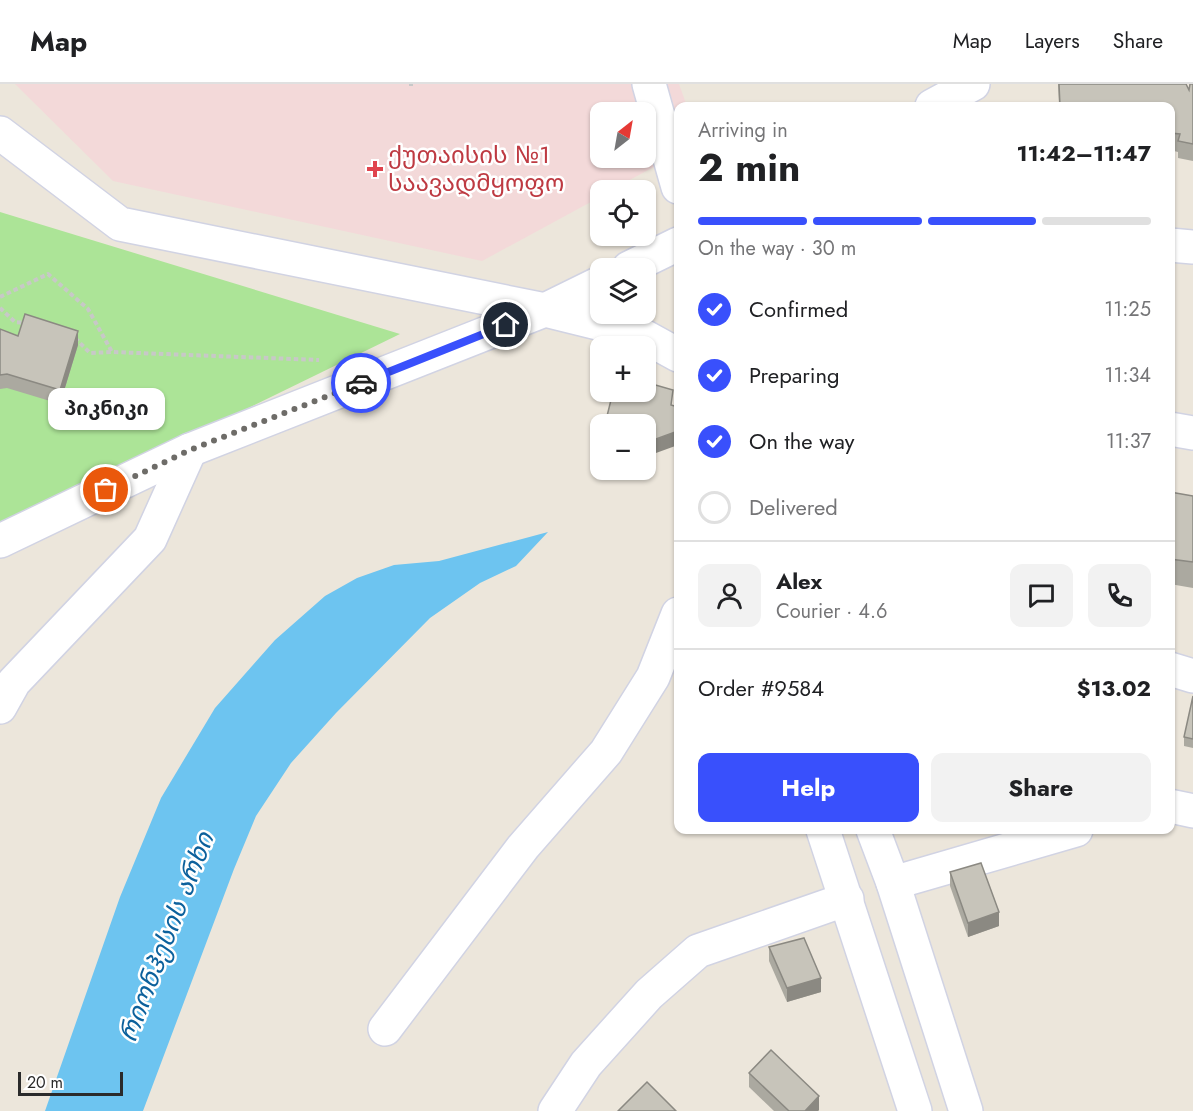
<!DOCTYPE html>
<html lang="en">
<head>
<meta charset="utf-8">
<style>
	body { margin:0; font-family:Jost,"Noto Sans Georgian",sans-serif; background:#f2f2f2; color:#202124; height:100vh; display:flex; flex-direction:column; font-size:22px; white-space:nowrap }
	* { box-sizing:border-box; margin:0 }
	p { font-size:20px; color:#757577 }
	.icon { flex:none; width:33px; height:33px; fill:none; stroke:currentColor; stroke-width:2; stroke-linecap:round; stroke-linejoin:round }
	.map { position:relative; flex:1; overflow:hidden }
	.details { position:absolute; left:674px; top:18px; width:501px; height:732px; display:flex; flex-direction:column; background:#fff; border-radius:12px; box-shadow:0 2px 4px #0004 }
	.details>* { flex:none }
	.needle { width:39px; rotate:31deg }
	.buttons { position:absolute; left:590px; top:18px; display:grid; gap:12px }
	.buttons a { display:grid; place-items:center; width:66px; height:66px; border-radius:12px; background:#fff; box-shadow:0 2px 4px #0004; font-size:30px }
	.scale { position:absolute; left:18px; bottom:15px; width:105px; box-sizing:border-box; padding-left:6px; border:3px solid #2a2a2a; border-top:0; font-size:16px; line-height:21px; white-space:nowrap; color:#2a2a2a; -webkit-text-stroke:4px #fff; paint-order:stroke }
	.pin { position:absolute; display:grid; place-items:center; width:51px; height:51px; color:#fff; margin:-26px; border:3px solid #fff; border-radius:50%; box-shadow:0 2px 6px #0007 }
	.courier { position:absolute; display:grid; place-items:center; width:60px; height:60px; margin:-30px; border:4px solid #3950fc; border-radius:50%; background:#fff; color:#222; box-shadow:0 2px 8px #0007 }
	.bubble { position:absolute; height:42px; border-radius:12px; background:#fff; box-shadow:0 2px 4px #0004; font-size:20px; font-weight:700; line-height:42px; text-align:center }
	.summary em { font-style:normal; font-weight:700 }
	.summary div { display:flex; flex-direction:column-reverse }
	.summary { display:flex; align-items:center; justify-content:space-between; height:102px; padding:0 24px }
	h1 { font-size:39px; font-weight:700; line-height:45px }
	.bar { display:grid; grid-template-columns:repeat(4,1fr); gap:9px 6px; align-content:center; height:72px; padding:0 24px }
	.bar i { height:8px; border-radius:4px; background:#e0e0e0 }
	.bar .on { background:#3950fc }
	.bar p { grid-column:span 4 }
	.line { display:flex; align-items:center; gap:15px; padding:0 24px; border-top:2px solid #e0e0e0 }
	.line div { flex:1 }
	.round { display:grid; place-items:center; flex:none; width:63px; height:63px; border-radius:12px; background:#f2f2f2 }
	ol { padding:0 24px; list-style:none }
	li { display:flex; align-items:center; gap:18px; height:66px }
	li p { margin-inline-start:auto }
	li .icon { padding:6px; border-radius:50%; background:#3950fc; color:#fff; stroke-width:4 }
	li:last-child { color:#757577 }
	li i { width:33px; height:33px; border:3px solid #e0e0e0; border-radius:50% }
	.cta { display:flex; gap:12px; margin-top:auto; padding:12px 24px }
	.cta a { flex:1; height:69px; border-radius:12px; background:#3950fc; color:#fff; font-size:24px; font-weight:700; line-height:69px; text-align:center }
	.cta a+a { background:#f2f2f2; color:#202124 }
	header { display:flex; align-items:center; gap:36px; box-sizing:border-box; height:84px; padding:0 30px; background:#fff; border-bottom:2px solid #e0e0e0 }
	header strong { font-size:28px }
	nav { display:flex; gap:33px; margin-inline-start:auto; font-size:21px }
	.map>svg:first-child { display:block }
	.medical { fill:#f3d9d9; fill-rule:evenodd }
	.green { fill:#ace497 }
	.water { fill:#6dc4f0 }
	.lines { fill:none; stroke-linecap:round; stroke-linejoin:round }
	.minor-casing { stroke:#d1d3e3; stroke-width:36 }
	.path { stroke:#c8c8c8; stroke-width:4; stroke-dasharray:4.5 3; stroke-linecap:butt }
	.minor { stroke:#fff; stroke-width:33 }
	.wall { fill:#aba9a0 }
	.shaded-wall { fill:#8b8982 }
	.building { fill:#c7c4ba; stroke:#8b8982; stroke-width:1.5 }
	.done { stroke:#6e6c68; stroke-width:6; stroke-dasharray:0 10.8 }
	.route { stroke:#3950fc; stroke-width:8 }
	.health-dot { fill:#e0444e; stroke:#fff; stroke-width:2 }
	.labels { text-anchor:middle; stroke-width:5; stroke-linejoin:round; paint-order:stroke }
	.health-label { font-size:24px; fill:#be3a42; stroke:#fff; text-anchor:start }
	.water-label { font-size:26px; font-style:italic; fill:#0c619c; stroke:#fff }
</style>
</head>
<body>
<header>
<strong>Map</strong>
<nav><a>Map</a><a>Layers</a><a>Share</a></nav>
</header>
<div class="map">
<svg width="1193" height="1027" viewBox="0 0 1193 1027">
	<rect width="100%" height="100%" fill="#ece6db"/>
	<path class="medical" d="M15,0H679L687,22H678V70L611,106H600V113L482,177L113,97ZM600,28H645V74H600Z"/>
	<polygon class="green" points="0,128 400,250 0,445"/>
	<polygon class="water" points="548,448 516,482 480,499 430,534 336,629 291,679 256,732 234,785 143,1027 45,1027 120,813 161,714 215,624 275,556 325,512 357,494 394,481 439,477"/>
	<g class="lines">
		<defs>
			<g id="minor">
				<polyline points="649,0 678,103"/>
				<polyline points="932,22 973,0"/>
				<polyline points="0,49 120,140 545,226 638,249 678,271"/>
				<polyline points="1170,161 1193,163"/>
				<polyline points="629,184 678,160"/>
				<polyline points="1170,345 1193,349"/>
				<polyline points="0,457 190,366 545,226 600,199"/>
				<polyline points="1170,585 1193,592"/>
				<polyline points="0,623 14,598 150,455 190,366"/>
				<polyline points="1170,722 1193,727"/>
				<polyline points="823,746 915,1027"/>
				<polyline points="873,746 893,799 966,1027"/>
				<polyline points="893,799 1076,746"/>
				<polyline points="385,945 523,763 606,668 653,593 678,530"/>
				<polyline points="555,1027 586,980 649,910 698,867 847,815"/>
			</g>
		</defs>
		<use href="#minor" class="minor-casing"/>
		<g class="path">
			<polyline points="409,0 413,0"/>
			<polyline points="0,213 48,190 88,225 112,268 319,276"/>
			<polyline points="0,224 15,238 27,239"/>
			<polyline points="75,254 90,269 112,268"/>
		</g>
		<use href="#minor" class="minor"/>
	</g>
	<g class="wall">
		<polygon points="1058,0 1186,0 1189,6 1193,0 1193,77 1178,74 1178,68 1170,66 1170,22 1059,22"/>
		<polygon points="0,245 18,252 78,261 60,320 7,304 0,305"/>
		<polygon points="1170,408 1193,412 1193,504 1170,500"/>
		<polygon points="1193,612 1193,664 1184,662 1184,653"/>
		<polygon points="950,788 999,842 968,853 950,802"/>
		<polygon points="769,863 821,908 787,918 769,877"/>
		<polygon points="749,989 819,1026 818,1027 774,1027 749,1003"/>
	</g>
	<g class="shaded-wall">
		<polygon points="78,247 78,261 60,320 60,306"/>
		<polygon points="678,347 678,361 645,373 645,359"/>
		<polygon points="999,828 999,842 968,853 968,839"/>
		<polygon points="821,894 821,908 787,918 787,904"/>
		<polygon points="819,1012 819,1026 818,1027 805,1027"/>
	</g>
	<g class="building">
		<polygon points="1059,0 1186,0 1189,6 1190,0 1193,0 1193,60 1178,57 1180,50 1170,49 1170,22 1060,22"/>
		<polygon points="25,230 78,247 60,306 7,290 0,291 0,245 18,252"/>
		<polygon points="645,298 673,306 671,321 678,323 678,347 645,359 645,340 605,340 613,308 645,308"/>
		<polygon points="1170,408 1193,412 1193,478 1170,475"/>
		<polygon points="1193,612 1193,655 1184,653"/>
		<polygon points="981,779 999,828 968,839 950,788"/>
		<polygon points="804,854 821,894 787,904 769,863"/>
		<polygon points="771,966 819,1012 805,1027 789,1027 749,989"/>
		<polygon points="647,998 676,1027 618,1027"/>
	</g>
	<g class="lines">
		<polyline class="done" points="106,406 190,366 361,299"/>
		<polyline class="route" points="361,299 506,241"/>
	</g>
	<path class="health-dot" d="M372 76h6v6h6v6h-6v6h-6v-6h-6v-6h6z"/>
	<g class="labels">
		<g class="health-label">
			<text x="388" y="79">ქუთაისის №1<tspan x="388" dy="28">საავადმყოფო</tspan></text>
		</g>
		<g class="water-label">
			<text transform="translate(166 853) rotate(-69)" y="9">რიონჰესის არხი</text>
		</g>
	</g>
</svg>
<div class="buttons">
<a><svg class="needle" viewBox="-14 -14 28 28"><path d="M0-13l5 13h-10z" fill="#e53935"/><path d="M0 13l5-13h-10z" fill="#757577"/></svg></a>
<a><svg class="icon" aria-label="locate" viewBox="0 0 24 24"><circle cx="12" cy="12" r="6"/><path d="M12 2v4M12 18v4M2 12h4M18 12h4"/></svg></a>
<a><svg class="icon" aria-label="layers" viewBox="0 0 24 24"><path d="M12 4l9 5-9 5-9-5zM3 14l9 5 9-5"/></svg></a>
<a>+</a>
<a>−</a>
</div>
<div class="scale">20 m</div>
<div class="pin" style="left:106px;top:406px;background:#ea580c"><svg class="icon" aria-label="bag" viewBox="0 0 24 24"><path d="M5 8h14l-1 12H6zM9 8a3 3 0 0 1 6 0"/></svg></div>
<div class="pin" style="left:506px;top:241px;background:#1f2937"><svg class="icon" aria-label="home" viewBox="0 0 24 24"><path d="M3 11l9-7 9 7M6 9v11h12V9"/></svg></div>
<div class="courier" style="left:361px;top:299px"><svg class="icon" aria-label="car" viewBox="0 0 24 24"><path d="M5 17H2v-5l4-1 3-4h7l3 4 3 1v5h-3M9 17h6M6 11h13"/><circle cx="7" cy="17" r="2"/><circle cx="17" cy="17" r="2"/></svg></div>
<div class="bubble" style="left:48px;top:304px;width:117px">პიკნიკი</div>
<section class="details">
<div class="summary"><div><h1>2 min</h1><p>Arriving in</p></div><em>11:42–11:47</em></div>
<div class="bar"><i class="on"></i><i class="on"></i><i class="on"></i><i></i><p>On the way · 30 m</p></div>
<ol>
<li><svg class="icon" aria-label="check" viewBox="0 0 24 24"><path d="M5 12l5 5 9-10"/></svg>Confirmed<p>11:25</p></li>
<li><svg class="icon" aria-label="check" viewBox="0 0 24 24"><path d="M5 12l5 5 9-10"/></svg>Preparing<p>11:34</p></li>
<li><svg class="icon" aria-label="check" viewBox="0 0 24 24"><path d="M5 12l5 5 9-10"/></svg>On the way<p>11:37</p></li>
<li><i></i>Delivered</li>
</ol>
<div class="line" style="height:108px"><a class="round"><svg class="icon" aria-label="person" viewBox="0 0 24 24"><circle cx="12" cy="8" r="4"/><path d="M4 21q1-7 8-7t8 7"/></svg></a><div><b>Alex</b><p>Courier · 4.6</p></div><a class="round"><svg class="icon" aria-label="chat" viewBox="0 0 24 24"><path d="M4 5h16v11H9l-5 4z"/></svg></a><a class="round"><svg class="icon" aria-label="phone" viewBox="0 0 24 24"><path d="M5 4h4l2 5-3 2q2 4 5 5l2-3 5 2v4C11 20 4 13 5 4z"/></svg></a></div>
<div class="line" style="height:78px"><div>Order #9584</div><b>$13.02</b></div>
<div class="cta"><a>Help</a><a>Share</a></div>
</section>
</div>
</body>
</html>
